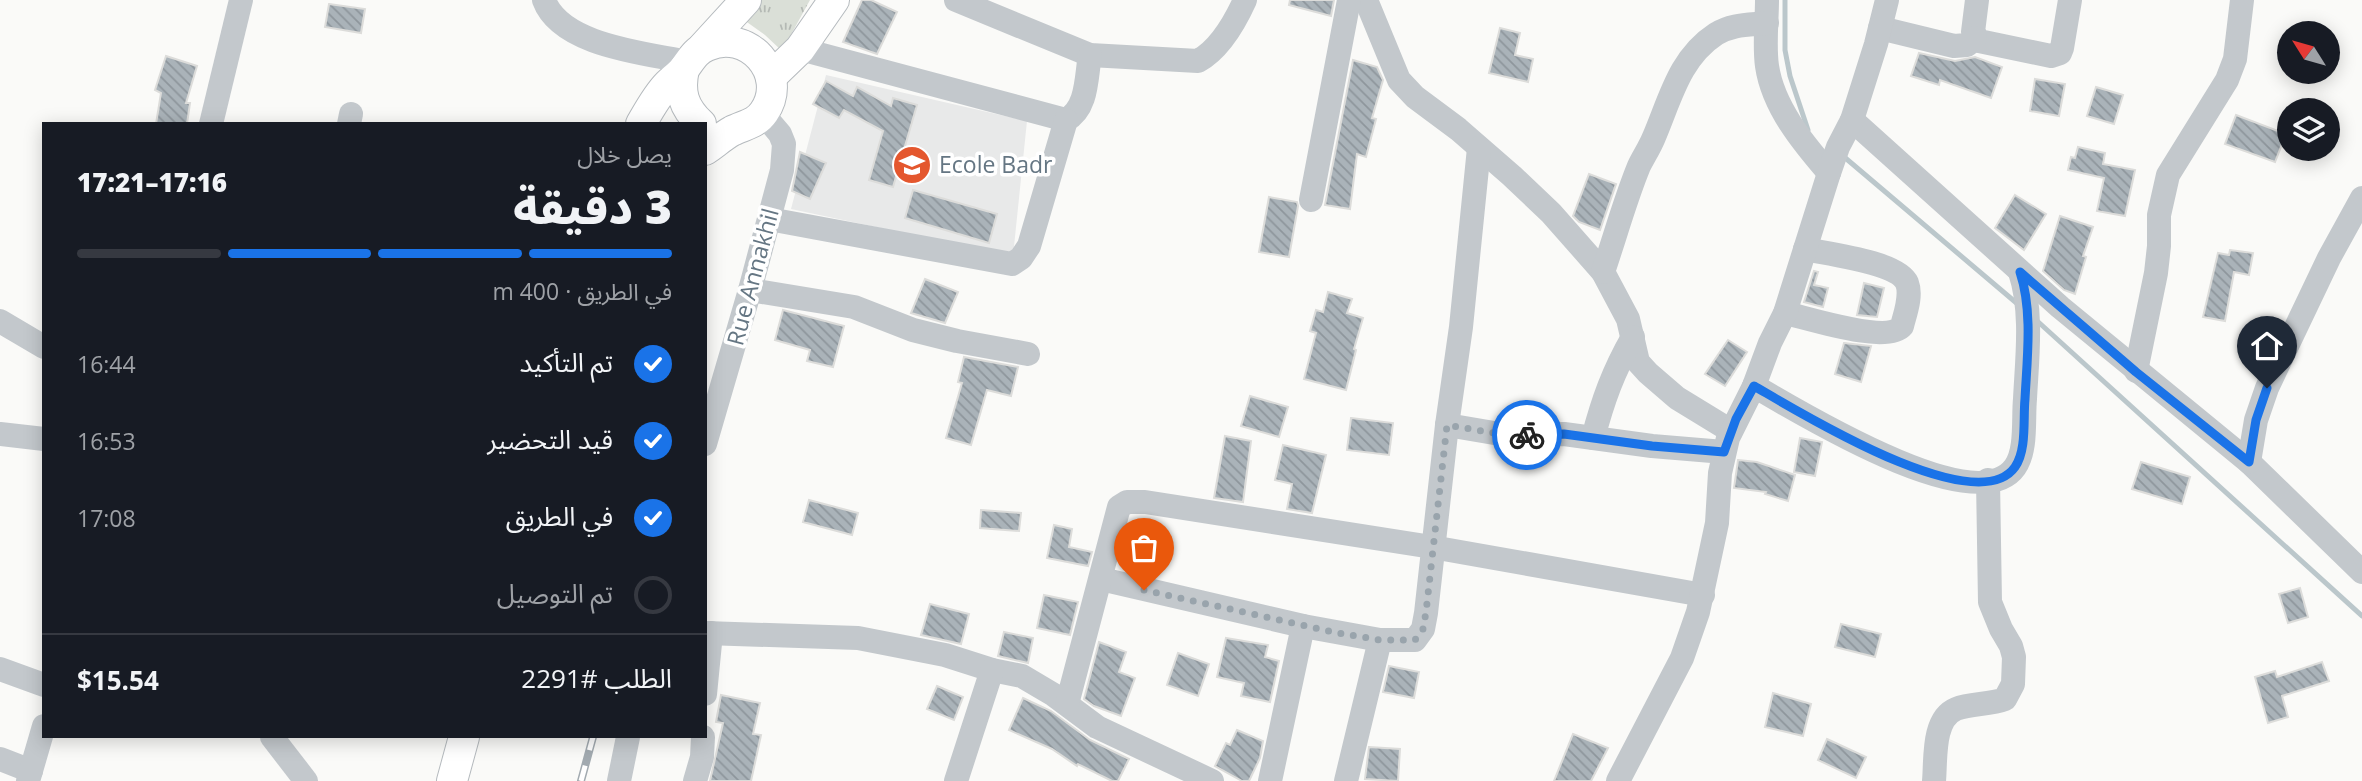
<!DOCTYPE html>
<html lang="ar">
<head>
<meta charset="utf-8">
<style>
	body { margin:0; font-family:"Open Sans","Noto Sans Arabic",sans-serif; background:#242831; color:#f1f3f6; direction:rtl; height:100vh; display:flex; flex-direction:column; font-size:26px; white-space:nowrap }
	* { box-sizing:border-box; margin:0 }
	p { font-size:23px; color:#9ea1a6 }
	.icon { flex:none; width:38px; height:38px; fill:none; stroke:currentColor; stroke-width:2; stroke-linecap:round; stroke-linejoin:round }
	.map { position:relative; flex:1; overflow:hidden; direction:ltr }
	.side { position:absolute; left:42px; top:122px; width:665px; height:616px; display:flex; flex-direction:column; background:#171b24; border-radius:0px; box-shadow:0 4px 18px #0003; direction:rtl }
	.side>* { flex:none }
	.needle { width:46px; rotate:307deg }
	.controls { position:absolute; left:2277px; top:21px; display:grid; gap:14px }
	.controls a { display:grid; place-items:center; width:63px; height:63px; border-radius:50%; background:#171b24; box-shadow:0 4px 18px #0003; font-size:35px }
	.pin { position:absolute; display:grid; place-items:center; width:60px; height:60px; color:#fff; margin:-72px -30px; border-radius:50% 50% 50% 0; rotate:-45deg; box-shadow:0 0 7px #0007 }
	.pin .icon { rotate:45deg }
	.courier { position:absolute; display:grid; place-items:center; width:70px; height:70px; margin:-35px; border:5px solid #1a73e8; border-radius:50%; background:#fff; color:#222; box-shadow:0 2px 9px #0007 }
	.overview em { font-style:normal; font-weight:800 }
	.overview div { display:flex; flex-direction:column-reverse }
	.overview { display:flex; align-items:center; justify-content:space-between; height:119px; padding:0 35px }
	h1 { font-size:46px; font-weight:800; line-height:52px }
	.bar { display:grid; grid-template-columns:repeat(4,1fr); gap:10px 7px; align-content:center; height:84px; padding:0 35px }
	.bar i { height:9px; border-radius:5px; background:#363941 }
	.bar .active { background:#1a73e8 }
	.bar p { grid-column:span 4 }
	.line { display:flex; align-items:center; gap:18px; padding:0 35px; border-top:2px solid #363941 }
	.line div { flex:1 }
	ol { padding:0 35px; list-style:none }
	li { display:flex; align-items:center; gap:21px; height:77px }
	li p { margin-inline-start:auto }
	li .icon { padding:7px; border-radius:50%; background:#1a73e8; color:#fff; stroke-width:4 }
	li:last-child { color:#9ea1a6 }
	li i { width:38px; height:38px; border:4px solid #363941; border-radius:50% }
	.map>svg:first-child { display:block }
	.built { fill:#e8e9e9 }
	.grass { fill:url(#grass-tufts) }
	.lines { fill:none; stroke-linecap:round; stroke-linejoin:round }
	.stream { stroke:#bbc7cb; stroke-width:5 }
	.building { fill:url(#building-back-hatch); stroke:#dcdcda; stroke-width:2 }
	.major-casing { stroke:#b5babe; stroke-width:32 }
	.minor { stroke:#c3c8cc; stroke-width:24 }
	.major { stroke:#fff; stroke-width:30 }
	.rail-casing { stroke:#a2aab0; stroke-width:8 }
	.rail { stroke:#fff; stroke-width:5; stroke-dasharray:16; stroke-linecap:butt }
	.done { stroke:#99a4ac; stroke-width:7; stroke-dasharray:0 12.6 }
	.route { stroke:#1a73e8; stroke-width:9 }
	.labels { text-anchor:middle; stroke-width:7; stroke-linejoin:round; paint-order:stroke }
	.poi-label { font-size:23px; fill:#657683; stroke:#fff; text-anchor:start }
	.street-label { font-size:23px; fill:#657683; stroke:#fff }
</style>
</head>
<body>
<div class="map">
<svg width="2362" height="781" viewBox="0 0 2362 781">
	<defs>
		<pattern id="grass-tufts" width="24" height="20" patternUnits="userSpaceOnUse" patternTransform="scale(1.75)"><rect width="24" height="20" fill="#dadfd7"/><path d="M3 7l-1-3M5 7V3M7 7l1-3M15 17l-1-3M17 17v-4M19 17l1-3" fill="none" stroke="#b4b9b4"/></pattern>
		<pattern id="building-back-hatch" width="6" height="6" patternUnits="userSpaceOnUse" patternTransform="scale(1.75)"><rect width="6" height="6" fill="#aab3b9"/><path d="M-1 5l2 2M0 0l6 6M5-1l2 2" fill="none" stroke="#8e969c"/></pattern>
	</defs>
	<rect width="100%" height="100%" fill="#fafaf8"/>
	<polygon class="built" points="826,75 1027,121 1013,256 791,209"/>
	<polygon class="grass" points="757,0 810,0 782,51 765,35 744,20"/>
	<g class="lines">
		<g class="stream">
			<polyline points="1785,0 1785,50 1790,76 1808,130"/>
			<polyline points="1843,156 2020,306"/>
			<polyline points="2035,319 2362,616"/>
		</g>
	</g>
	<g class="building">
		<polygon points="862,0 871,0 897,12 877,54 843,42"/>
		<polygon points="1290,0 1334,0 1331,16 1289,5"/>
		<polygon points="329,4 365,9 361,33 325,27"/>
		<polygon points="1500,28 1520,33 1515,55 1533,59 1528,82 1489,73"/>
		<polygon points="1919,53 1955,61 1975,57 2002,67 1991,98 1940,80 1939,85 1911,76"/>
		<polygon points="166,56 197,66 186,103 190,103 187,124 156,124 161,93 155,90"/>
		<polygon points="1353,60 1377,67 1383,80 1372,118 1376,119 1366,157 1357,154 1350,209 1325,205"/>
		<polygon points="2035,79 2065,84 2059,116 2030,111"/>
		<polygon points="826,81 853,96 857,87 891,106 893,98 917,105 893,187 869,180 883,131 844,110 839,118 813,104"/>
		<polygon points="2096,87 2123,95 2114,124 2087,116"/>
		<polygon points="2236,115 2286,134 2275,162 2225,144"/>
		<polygon points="2078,147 2105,153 2103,164 2135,170 2125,216 2097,211 2104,178 2068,170 2071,157 2075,158"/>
		<polygon points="800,152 826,163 810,199 792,191"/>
		<polygon points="1589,174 1616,184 1600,230 1579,222 1573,216"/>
		<polygon points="913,190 997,214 989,243 905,218"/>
		<polygon points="2015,195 2046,214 2024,250 1995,228"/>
		<polygon points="1269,197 1297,202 1298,206 1289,257 1259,252"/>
		<polygon points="2060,216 2093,227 2083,256 2086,257 2075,294 2064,290 2043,271"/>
		<polygon points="2230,250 2253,253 2249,275 2234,272 2225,321 2203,317 2218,253 2229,255"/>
		<polygon points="1814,271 1818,272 1814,285 1828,288 1823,307 1804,302"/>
		<polygon points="925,279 958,292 945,323 911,313"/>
		<polygon points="1864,283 1884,288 1877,317 1857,315"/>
		<polygon points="1328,292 1352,299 1347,313 1363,318 1354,349 1356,350 1346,390 1304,379 1316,333 1310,331 1316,310 1323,312"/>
		<polygon points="783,310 844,326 833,367 807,361 810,350 775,340"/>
		<polygon points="1728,340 1747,352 1725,386 1705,374"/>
		<polygon points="1844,343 1871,346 1861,382 1835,374"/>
		<polygon points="964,357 1018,367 1011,396 987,390 971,445 946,438 962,383 958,382"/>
		<polygon points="1250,396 1288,407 1279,437 1241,426"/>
		<polygon points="1351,418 1393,423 1389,455 1347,450"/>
		<polygon points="1225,436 1251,441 1243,502 1214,498"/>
		<polygon points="1800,438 1822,442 1815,476 1794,472"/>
		<polygon points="1283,445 1326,455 1312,513 1287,509 1292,484 1275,480"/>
		<polygon points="1738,460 1757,462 1795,475 1788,501 1765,494 1766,492 1734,488"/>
		<polygon points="2141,462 2190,477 2182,504 2132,489"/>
		<polygon points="809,500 858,513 852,535 803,522"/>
		<polygon points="981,510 1021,513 1019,531 980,528"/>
		<polygon points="1054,525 1072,529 1069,547 1092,552 1088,566 1047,558"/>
		<polygon points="2300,588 2308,617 2288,623 2279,594"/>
		<polygon points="1044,595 1078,602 1070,635 1037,628"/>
		<polygon points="930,604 969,614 961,644 921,635"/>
		<polygon points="1841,624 1881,634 1875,657 1835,647"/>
		<polygon points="1004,632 1033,638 1028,663 998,656"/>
		<polygon points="1226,638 1268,645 1265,657 1279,661 1270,702 1241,696 1244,683 1217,677"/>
		<polygon points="1099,642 1126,652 1119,672 1135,678 1121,716 1094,706 1084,699"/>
		<polygon points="1178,653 1209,664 1198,696 1167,685"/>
		<polygon points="2322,662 2329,681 2282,696 2288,717 2268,723 2255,677 2275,671 2277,677"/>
		<polygon points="1389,666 1419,672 1414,698 1383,692"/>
		<polygon points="937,686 963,697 954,720 927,709"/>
		<polygon points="1773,693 1811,704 1803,736 1765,727"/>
		<polygon points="721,695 760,703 753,734 761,735 751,781 710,781 723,723 716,722"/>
		<polygon points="1023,698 1051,711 1090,740 1129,759 1118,781 1112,781 1078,764 1077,766 1052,749 1009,730"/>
		<polygon points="1237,730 1263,741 1260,758 1249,781 1242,781 1215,766 1226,743 1230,745"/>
		<polygon points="1573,734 1608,748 1591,781 1554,781"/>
		<polygon points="1827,739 1866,757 1856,778 1818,760"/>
		<polygon points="1369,747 1400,749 1398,781 1365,779"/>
	</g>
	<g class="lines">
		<defs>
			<g id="major">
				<polyline points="703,47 746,0"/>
				<path d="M684,69C679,92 683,107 701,124"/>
				<polyline points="771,77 800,49 834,0"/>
				<path d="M641,124C649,110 657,95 668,84C673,79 680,74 684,69C691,60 695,51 707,46C747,27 790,74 764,112C756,124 744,125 732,131C723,136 714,144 705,150"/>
				<polyline points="452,781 464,737"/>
			</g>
		</defs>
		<use href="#major" class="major-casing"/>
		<g class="minor">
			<path d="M544,0C561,46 646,53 688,62"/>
			<path d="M956,0L1090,55L1198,61C1220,49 1235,22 1245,0"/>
			<polyline points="1366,0 1399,80 1415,97 1458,129 1512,176 1551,213 1603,272 1628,319 1638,362 1648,373 1677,398 1731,431"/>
			<path d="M1767,0C1767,21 1764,45 1767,66C1773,107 1803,143 1829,173"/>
			<polyline points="1977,0 1973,32 1979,41 2051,56 2060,53 2062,48 2070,0"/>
			<polyline points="1880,28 1954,46 1967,45 1975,38"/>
			<path d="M800,49L1066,120C1088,108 1086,77 1090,55"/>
			<polyline points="1852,120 2060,307 2249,462 2362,572"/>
			<polyline points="211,124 241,0"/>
			<polyline points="349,124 351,114"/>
			<polyline points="1311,200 1349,0"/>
			<polyline points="769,219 1012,264 1021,258 1029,246 1066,120"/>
			<path d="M1603,272C1615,237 1625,200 1639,166C1644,156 1650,147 1654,137C1670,100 1679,58 1716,34C1732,24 1748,25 1767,23"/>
			<polyline points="750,290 854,307 913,330 957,341 1028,354"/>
			<path d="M1785,313C1808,318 1887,344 1902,326C1905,314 1912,296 1907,283C1898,262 1828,254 1805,249"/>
			<polyline points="0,321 44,347"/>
			<polyline points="2136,371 2156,273 2159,246 2159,215 2168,175 2227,80 2235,59 2242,0"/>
			<path d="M1754,386C1796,410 1976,522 2015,467C2027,450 2023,419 2025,399C2027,359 2033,311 2020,272"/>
			<polyline points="1447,425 1506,435 1564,434 1652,446 1724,452"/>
			<polyline points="0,434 44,439"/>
			<path d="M1593,438C1603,400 1613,372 1633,337"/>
			<polyline points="705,444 750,290 782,170 784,144 780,134 763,114"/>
			<polyline points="2249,462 2256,420 2267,388 2329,258 2362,198"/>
			<polyline points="1101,579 1303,626 1380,640 1415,640 1423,629 1426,613 1447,425 1461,327 1479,148"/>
			<polyline points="705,633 858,638 945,655 992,670 1022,676 1054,695 1097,727 1212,781"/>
			<polyline points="0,669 44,685"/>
			<polyline points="705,694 711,633"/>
			<polyline points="1067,704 1119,507 1127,502 1145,502 1432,547 1703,595"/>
			<polyline points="272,737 306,781"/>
			<polyline points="0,759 31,771"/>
			<polyline points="28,781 44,726"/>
			<polyline points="619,781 628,737"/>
			<polyline points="695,781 702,757 703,737"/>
			<polyline points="956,781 992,670"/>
			<polyline points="1270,781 1303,626"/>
			<polyline points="1346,781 1380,640"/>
			<polyline points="1618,781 1682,658 1698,612 1717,523 1720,473 1728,438 1754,386 1770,343 1785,313 1829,173 1838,147 1852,120 1876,44 1887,0"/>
			<path d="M1934,781C1936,760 1932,719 1956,709C1971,703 1989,705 2005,699L2013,684L2014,657L2011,646L2001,629L1990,602L1988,480"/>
		</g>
		<use href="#major" class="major"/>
		<defs>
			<polyline id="rail" points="581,781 593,737"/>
		</defs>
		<use href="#rail" class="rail-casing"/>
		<use href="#rail" class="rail"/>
	</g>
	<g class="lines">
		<polyline class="done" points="1144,590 1338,633 1380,640 1415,640 1423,629 1426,612 1447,425 1506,435 1527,435"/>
		<path class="route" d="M1527,435L1564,434L1652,446L1724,452L1736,419L1754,386C1796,410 1976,522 2015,467C2027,450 2023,419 2025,399C2027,359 2033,311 2020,272L2136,372L2249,462L2256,420L2267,388"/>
	</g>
	<defs>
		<symbol id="school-disc" viewBox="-11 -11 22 22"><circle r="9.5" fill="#e4572e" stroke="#fff"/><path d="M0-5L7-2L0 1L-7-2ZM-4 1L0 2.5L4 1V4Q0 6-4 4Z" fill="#fff"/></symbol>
	</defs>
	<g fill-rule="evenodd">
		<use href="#school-disc" x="890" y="143" width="44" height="44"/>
	</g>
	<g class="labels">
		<g class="poi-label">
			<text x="939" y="173">Ecole Badr</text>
		</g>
		<g class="street-label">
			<text transform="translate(753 277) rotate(-75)" y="8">Rue Annakhil</text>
		</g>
	</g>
</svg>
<div class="controls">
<a><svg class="needle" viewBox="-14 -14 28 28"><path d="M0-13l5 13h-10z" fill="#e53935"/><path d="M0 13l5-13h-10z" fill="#9ea1a6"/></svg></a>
<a><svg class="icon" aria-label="layers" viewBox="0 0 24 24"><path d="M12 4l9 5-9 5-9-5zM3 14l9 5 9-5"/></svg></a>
</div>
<div class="pin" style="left:1144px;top:590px;background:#ea580c"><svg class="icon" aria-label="bag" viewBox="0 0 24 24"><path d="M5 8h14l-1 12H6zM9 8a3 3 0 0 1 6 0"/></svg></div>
<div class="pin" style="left:2267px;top:388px;background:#1f2937"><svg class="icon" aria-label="home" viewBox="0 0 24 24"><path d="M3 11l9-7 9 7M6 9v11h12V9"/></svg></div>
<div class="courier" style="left:1527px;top:435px"><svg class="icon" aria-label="bike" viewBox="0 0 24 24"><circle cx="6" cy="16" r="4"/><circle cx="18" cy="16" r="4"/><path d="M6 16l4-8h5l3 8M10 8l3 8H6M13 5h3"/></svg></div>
<section class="side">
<div class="overview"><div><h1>3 دقيقة</h1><p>يصل خلال</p></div><em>17:16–17:21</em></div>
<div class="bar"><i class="active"></i><i class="active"></i><i class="active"></i><i></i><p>في الطريق · 400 m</p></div>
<ol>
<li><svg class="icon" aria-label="check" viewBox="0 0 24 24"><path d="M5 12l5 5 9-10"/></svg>تم التأكيد<p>16:44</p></li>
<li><svg class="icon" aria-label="check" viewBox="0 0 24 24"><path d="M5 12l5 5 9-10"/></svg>قيد التحضير<p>16:53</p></li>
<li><svg class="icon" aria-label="check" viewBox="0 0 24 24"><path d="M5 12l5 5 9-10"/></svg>في الطريق<p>17:08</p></li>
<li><i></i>تم التوصيل</li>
</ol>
<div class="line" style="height:91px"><div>الطلب #2291</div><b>$15.54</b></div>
</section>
</div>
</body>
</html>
